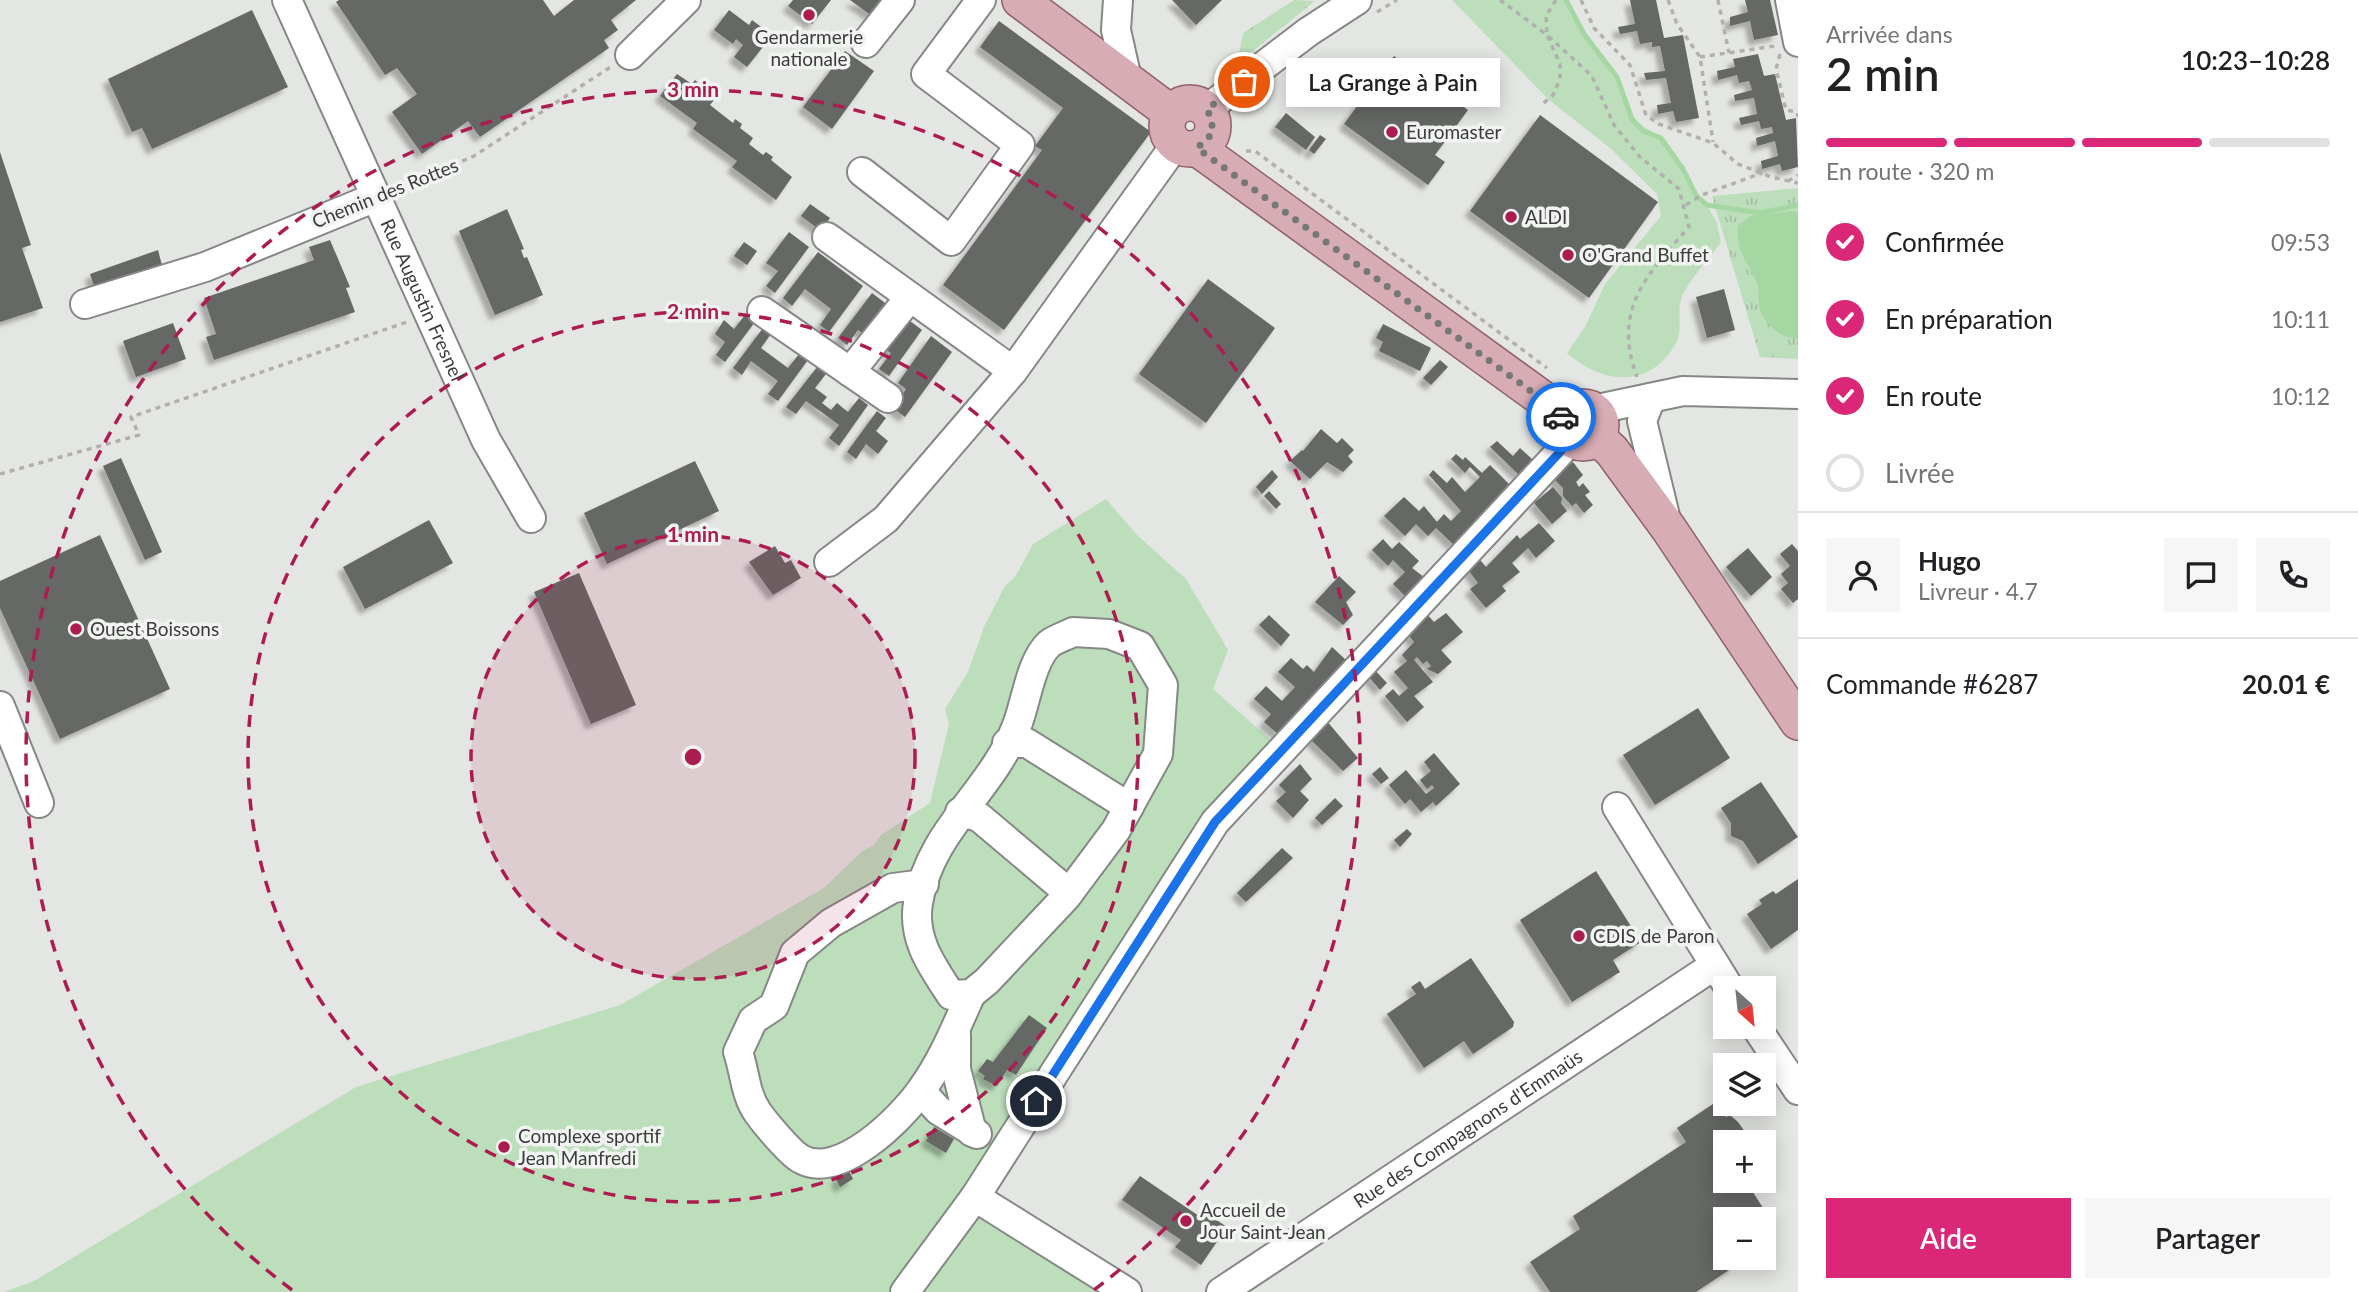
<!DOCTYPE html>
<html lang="fr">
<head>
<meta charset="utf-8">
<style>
	body { margin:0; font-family:Lato,sans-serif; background:#f6f6f6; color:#202124; height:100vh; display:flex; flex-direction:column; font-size:26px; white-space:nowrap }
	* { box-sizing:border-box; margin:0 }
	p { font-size:23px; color:#757577 }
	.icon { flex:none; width:38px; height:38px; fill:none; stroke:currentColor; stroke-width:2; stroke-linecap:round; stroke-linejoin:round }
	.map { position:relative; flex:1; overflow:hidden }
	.details { display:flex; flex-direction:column; background:#fff; width:560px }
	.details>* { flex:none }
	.needle { width:46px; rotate:153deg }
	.buttons { position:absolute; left:1713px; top:976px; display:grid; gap:14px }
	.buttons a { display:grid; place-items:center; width:63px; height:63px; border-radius:0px; background:#fff; box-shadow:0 4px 18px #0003; font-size:35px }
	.pin { position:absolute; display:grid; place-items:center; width:60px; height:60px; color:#fff; margin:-30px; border:4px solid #fff; border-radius:50%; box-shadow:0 2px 7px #0007 }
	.courier { position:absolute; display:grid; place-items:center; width:70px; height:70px; margin:-35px; border:5px solid #1a73e8; border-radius:50%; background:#fff; color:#222; box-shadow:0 2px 9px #0007 }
	.bubble { position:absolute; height:49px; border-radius:0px; background:#fff; box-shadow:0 4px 18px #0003; font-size:23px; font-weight:600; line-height:49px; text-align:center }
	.headline em { font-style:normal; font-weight:600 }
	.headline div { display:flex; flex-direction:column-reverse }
	.headline { display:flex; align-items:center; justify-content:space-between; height:119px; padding:0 28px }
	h1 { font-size:46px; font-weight:600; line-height:52px }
	.bar { display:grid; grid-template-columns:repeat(4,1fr); gap:10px 7px; align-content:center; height:84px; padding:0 28px }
	.bar i { height:9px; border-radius:5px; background:#e0e0e0 }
	.bar .current { background:#db2777 }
	.bar p { grid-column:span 4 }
	.line { display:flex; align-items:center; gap:18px; padding:0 28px; border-top:2px solid #e0e0e0 }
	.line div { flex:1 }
	.round { display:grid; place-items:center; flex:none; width:74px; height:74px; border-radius:0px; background:#f6f6f6 }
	ol { padding:0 28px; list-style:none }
	li { display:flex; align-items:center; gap:21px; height:77px }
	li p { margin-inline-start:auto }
	li .icon { padding:7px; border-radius:50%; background:#db2777; color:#fff; stroke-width:4 }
	li:last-child { color:#757577 }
	li i { width:38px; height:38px; border:4px solid #e0e0e0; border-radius:50% }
	.button { display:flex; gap:14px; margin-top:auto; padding:14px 28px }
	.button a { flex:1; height:80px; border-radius:0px; background:#db2777; color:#fff; font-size:28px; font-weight:600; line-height:80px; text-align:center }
	.button a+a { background:#f6f6f6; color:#202124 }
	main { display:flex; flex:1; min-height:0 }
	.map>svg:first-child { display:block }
	.grass { fill:url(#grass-tufts) }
	.park { fill:#bcdebb }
	.water { fill:#a5d7a3 }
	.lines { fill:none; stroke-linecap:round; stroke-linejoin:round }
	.stream { stroke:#a5d7a3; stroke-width:5 }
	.building { fill:#656765; filter:url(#shadow) }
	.minor-casing { stroke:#858885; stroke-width:32 }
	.major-casing { stroke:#8f616a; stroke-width:38 }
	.path { stroke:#b0b1af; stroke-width:3.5; stroke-dasharray:5 5; stroke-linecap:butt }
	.minor { stroke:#fff; stroke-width:28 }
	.major { stroke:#d7acb5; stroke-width:35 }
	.done { stroke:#767876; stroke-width:7; stroke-dasharray:0 12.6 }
	.route { stroke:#1a73e8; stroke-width:9 }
	.ring { fill:none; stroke:#ad1c50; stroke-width:3.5; stroke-dasharray:12 9 }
	.poi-dot { fill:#ad1c50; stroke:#f1f4f1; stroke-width:2.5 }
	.labels { text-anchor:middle; stroke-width:7; stroke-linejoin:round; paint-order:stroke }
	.poi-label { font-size:19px; fill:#3b3c3b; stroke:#f1f4f1; text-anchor:start }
	.street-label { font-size:19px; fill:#3b3c3b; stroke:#f1f4f1 }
	.centre { fill:#ad1c50; stroke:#f1f4f1; stroke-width:3.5 }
	.ring-label { font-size:21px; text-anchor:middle; font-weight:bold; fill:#ad1c50; stroke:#f1f4f1; stroke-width:7; stroke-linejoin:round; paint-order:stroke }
</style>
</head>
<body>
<main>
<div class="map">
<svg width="1798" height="1292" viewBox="0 0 1798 1292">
	<defs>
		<pattern id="grass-tufts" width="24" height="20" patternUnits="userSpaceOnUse" patternTransform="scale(1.75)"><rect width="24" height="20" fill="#bcdebb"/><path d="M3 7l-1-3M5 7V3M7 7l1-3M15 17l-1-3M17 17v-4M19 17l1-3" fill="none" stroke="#a2bfa2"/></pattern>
		<filter id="shadow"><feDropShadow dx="-5.5" dy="5.5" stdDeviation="2" flood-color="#0004"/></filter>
	</defs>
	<rect width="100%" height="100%" fill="#e4e6e3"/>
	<g class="grass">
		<polygon points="1294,0 1315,1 1237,64 1243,33"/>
		<polygon points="1798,188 1798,359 1760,357 1712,196"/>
	</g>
	<g class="park">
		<path d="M1452,0H1566L1584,34L1617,77L1632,119L1661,138L1683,169L1696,195L1707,205L1717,223L1721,242C1711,257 1685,284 1681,300C1677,313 1683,331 1676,343C1651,389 1603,385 1567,353L1585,327L1605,284L1661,216L1657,194L1610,148L1548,99Z"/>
		<polygon points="1106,499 1137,535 1186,579 1228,650 1213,689 1273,742 960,1207 1099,1292 4,1292 34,1281 356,1087 620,1005 824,888 861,852 874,845 881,835 930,803 949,724 945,709 968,672 984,627 1005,586 1015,577 1033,544"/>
	</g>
	<path class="water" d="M1793,211L1798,212V339C1780,338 1762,323 1759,305C1758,298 1760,289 1757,283C1747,259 1736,254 1738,226L1750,216Z"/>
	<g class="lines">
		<polyline class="stream" points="1566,0 1584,34 1617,77 1632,119 1643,131 1661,138 1683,169 1696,195 1707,205 1760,213 1798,205"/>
	</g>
	<g class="building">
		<polygon points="339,0 543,0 554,16 574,0 636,0 611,20 618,30 604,40 609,48 480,137 468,121 422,154 392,112 417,94 397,68 385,75 336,2"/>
		<polygon points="793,0 831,0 812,24 788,6"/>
		<polygon points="850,0 884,0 872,16"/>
		<polygon points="1172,0 1222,0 1196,25"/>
		<polygon points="1630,0 1656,0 1664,38 1683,35 1699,118 1676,122 1673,111 1658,114 1657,105 1671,103 1666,78 1646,80 1644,73 1665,71 1660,46 1652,47 1652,42 1640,44 1637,31 1620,34 1618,27 1635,24"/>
		<polygon points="1745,0 1770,0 1778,35 1754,40 1750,21 1730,26 1730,17 1748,12"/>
		<polygon points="252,10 288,87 152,149 142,128 132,132 108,79"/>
		<polygon points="729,10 749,25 752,20 764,29 755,40 763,47 747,67 734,57 743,45 736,39 733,44 714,30"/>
		<polygon points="999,21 1151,132 1004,330 943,285 1042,150 1035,146 1063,108 980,47"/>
		<polygon points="845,51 874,71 832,129 803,107"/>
		<polygon points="1758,54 1764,76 1775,74 1786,120 1796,118 1798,167 1782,171 1780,164 1762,169 1761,161 1778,156 1775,141 1757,146 1756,138 1773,133 1772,127 1761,129 1759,121 1741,125 1739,118 1757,114 1754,98 1735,101 1734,95 1752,90 1749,81 1739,83 1737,75 1718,80 1717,71 1735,67 1733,59"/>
		<polygon points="1394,56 1468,110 1435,155 1445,162 1428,185 1344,124"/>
		<polygon points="677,74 692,84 695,80 702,86 699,89 714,100 710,105 733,123 735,119 742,124 740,128 753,138 749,144 763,155 766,152 773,157 771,160 792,177 776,200 732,167 737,161 693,129 697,123 660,96"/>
		<polygon points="1286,113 1315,137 1306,150 1275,127"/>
		<polygon points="1540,115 1658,202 1589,298 1470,211"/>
		<polygon points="1320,135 1326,139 1314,154 1309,150"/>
		<polygon points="0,152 31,245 22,248 43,308 0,322"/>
		<polygon points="810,204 830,218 821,231 801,216"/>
		<polygon points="507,209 524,249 521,250 524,258 527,257 543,295 495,315 459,231"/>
		<polygon points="789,232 809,247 775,293 766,286 778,271 766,263"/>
		<polygon points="330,240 350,287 346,288 355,312 214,360 206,337 216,334 204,298 314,260 309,247"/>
		<polygon points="744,242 757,251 747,265 734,256"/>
		<polygon points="158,250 163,269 95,289 90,274"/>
		<polygon points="818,252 863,286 829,332 820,325 831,309 805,289 792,306 783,298"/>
		<polygon points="1208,279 1275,328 1206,423 1139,374"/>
		<polygon points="1724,289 1735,330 1707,338 1696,297"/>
		<polygon points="872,293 893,309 870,339 858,330 847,345 838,338"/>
		<polygon points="745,315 755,322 725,362 716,355 725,342 715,334 724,320 734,329"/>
		<polygon points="902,315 922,330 889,376 879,369 891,353 879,345"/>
		<polygon points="173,323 186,359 136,377 123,341"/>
		<polygon points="1383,324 1431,348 1420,371 1379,351 1383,342 1376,338"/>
		<polygon points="763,328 771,334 761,348 788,368 799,354 808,360 778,401 768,394 778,381 751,361 742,375 733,368"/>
		<polygon points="931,336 952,352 905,417 893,408 906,389 898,383"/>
		<polygon points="1440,360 1448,367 1431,385 1423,378"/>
		<polygon points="817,367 826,374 815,388 827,397 822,403 831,410 837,403 848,412 859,398 868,405 839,446 829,438 839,425 827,416 806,401 796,414 786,407"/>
		<polygon points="877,411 886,418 876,431 888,441 878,454 866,444 856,459 847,452"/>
		<polygon points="1321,429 1337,443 1342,438 1354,450 1348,456 1353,462 1343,472 1327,462 1310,479 1290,461 1302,450 1303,451"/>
		<polygon points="1497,441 1513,456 1520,448 1533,460 1519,475 1490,447"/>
		<polygon points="1456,454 1463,460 1465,457 1482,473 1490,465 1510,485 1454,545 1436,528 1428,536 1416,524 1405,536 1384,516 1404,497 1419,511 1424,506 1437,522 1444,514 1451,521 1461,511 1429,475 1433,470 1447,483 1452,477 1465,492 1480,477 1470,467 1465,473 1451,459"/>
		<polygon points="121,458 162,552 145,560 103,466"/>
		<polygon points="695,461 719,511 607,564 584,513"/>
		<polygon points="1573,462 1583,475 1576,482 1579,487 1583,483 1590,492 1585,495 1593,505 1584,513 1576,503 1572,506 1563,496 1563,488 1553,478"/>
		<polygon points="1272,470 1278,477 1262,494 1256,487"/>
		<polygon points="1553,487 1562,498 1561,503 1567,511 1552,524 1534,503"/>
		<polygon points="1269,491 1281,504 1276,509 1264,496"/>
		<polygon points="429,520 453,563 365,609 343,567"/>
		<polygon points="1539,523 1555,541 1536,558 1528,548 1512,563 1520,572 1502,586 1506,591 1486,608 1470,589 1478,583 1466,567 1477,556 1486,567 1517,535 1520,539"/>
		<polygon points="100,535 170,689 60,739 0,608 0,581"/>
		<polygon points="1383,539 1392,549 1399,542 1419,561 1412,568 1424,577 1406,597 1393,584 1405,572 1393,560 1388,566 1372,550"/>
		<polygon points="1792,544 1798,551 1798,599 1793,603 1781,589 1788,583 1781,574 1790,566 1780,554"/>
		<polygon points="775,546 785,563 791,560 801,578 773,595 749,562"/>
		<polygon points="1748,548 1772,577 1751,596 1726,567"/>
		<polygon points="579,573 636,705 591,724 534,592"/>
		<polygon points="1339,576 1356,592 1346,602 1353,615 1343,625 1315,602"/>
		<polygon points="1425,612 1434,622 1446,613 1463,632 1441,650 1452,662 1438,674 1427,669 1431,666 1427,661 1423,664 1417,657 1414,660 1433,682 1414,696 1424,707 1407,722 1385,696 1393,689 1399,696 1408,688 1394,672 1407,661 1402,655 1414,642 1406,632"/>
		<polygon points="1269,615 1290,635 1281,646 1259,625"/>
		<polygon points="1332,647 1346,660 1278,734 1264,722 1271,714 1254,699 1266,686 1282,701 1295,687 1278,672 1291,658 1303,669 1307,665 1314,672"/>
		<polygon points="1373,668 1387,683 1380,690 1367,675"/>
		<polygon points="1698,708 1730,758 1655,805 1623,755"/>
		<polygon points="1326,720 1358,758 1343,771 1309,738"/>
		<polygon points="1434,753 1460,784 1436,806 1433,802 1421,812 1410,799 1405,804 1389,785 1406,770 1426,794 1434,788 1432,785 1427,789 1420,780 1431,771 1424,762"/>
		<polygon points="1300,764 1312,779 1300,791 1309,800 1293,818 1276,801 1286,792 1279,785"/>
		<polygon points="1380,767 1389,778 1381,784 1372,774"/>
		<polygon points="1761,782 1798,837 1758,864 1743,841 1731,836 1731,823 1721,808"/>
		<polygon points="1335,798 1343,806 1322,825 1315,818"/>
		<polygon points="1407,829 1412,834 1400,847 1394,840"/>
		<polygon points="1282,848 1293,858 1246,902 1237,893"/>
		<polygon points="1596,871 1641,942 1613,960 1620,972 1572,1002 1520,920"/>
		<polygon points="1798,879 1798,930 1771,949 1747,914 1762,904 1759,900 1773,891 1776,894"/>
		<polygon points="1471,958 1514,1022 1513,1027 1473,1054 1464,1041 1424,1068 1387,1014 1416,994 1411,987 1420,981 1425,989"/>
		<polygon points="1029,1015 1047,1028 1016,1075 1007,1070 997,1086 983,1079 985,1076 978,1071 987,1059 993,1062"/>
		<polygon points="1716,1102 1726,1117 1730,1115 1738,1122 1753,1143 1726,1143 1726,1181 1746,1181 1770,1219 1764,1223 1764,1220 1726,1220 1726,1258 1730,1258 1735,1266 1696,1292 1550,1292 1530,1262 1580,1229 1573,1216 1686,1142 1677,1128"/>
		<polygon points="934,1127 954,1139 946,1153 926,1141"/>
		<polygon points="849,1171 853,1179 840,1187 836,1179"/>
		<polygon points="1140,1176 1199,1216 1202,1210 1227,1227 1201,1265 1175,1247 1181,1240 1122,1200"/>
	</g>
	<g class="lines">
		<defs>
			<g id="minor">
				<path id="s1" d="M287,0L486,440L531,518"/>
				<polyline points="1118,0 1116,30 1127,79"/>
				<polyline points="1790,0 1798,42"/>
				<polyline points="866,43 900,0"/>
				<polyline points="630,55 686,0"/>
				<polyline points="1207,109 1308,32 1357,0"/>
				<polyline points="862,172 951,241 1020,145 926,74 981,0"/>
				<polyline points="827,237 1013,371"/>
				<polyline points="85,304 205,267 376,197"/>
				<polyline points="762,311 888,398"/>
				<polyline points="850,372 910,297"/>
				<polyline points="1651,398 1642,421 1665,516"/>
				<polyline points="1593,410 1683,391 1798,394"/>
				<polyline points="829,562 886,519 1013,371 1176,144"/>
				<path d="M1073,632L1109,634L1140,646L1163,685L1158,754L1116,830L1066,897L987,981L971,994L951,995C932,966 912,939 918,903C929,832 991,791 1016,728C1026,704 1030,662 1049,644C1055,639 1066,636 1073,632Z"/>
				<polyline points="0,706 39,803"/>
				<polyline points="1007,743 1027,743 1129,807"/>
				<polyline points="1617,807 1730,989"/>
				<polyline points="960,812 979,817 1069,893"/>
				<path d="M924,884L893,888L831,923L795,953L774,1006L753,1020L738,1052C745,1072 745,1095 758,1113C765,1123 791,1154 801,1159C839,1181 902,1118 922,1089C943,1060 956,1027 971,994"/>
				<polyline points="1756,1027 1798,1090"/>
				<polyline points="956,1035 956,1069 972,1132"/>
				<polyline points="921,1091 938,1110 977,1134"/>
				<polyline points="975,1197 1127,1292"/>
				<polyline points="905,1292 975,1197 1215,822 1560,452 1570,437"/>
				<path id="s2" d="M1221,1292L1715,965"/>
			</g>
			<g id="major">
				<polyline points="1020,0 1171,113"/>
				<circle cx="1190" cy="126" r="23"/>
				<polyline points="1197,148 1547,402 1566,422"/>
				<circle cx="1583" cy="425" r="18"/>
				<polyline points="1597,437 1612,451 1669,529 1798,722"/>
			</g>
		</defs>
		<use href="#minor" class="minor-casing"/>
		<use href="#major" class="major-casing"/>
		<g class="path">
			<polyline points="1500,0 1547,35 1560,64 1560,79 1553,95 1540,106"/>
			<path d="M1556,0L1546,16L1547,35L1592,76L1614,125L1640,157L1679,189L1689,227C1646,275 1612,310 1637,377"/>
			<polyline points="1581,0 1594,28 1630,65 1646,115 1659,124 1713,143 1738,164 1771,177 1798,183"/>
			<polyline points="1668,0 1677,24 1700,57 1713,142"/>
			<polyline points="1718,0 1729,53"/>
			<polyline points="1377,12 1397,0"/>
			<polyline points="1780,54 1776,69 1786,110 1797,112 1798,117"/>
			<polyline points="1700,57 1775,46"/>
			<polyline points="1246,151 1255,151 1547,368"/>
			<polyline points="1788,181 1798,175"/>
			<polyline points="398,189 474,156 612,66"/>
			<polyline points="1686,205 1702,195 1762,173"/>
			<polyline points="0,474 139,435 131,417 407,322"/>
		</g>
		<use href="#minor" class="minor"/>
		<use href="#major" class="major"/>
	</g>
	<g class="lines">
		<polyline class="done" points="1244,82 1207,109 1212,121 1212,134 1197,148 1546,402 1561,417"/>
		<polyline class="route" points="1036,1101 1215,822 1560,452 1570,437 1561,417"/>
	</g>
	<circle cx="693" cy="757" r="222" fill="#ad1c50" fill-opacity=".12"/>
	<g class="ring">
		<circle cx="693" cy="757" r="222"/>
		<circle cx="693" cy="757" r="445"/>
		<path d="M292 1290A667 667 0 1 1 1094 1290"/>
	</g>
	<g class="poi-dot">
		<circle cx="809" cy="15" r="7"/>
		<circle cx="1392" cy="132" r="7"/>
		<circle cx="1511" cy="217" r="7"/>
		<circle cx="1568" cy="255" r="7"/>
		<circle cx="76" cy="629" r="7"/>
		<circle cx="1579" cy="936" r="7"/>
		<circle cx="504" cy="1147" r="7"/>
		<circle cx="1186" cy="1221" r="7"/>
	</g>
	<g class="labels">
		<g class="poi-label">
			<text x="809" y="44" text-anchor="middle">Gendarmerie<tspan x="809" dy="22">nationale</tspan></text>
			<text x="1406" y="139">Euromaster</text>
			<text x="1525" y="224">ALDI</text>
			<text x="1582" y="262">O'Grand Buffet</text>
			<text x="90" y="636">Ouest Boissons</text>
			<text x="1593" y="943">CDIS de Paron</text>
			<text x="518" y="1143">Complexe sportif<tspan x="518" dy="22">Jean Manfredi</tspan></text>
			<text x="1200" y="1217">Accueil de<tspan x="1200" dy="22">Jour Saint-Jean</tspan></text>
		</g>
		<g class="street-label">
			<text transform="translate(385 193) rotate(-22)" y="7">Chemin des Rottes</text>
			<text dy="7" stroke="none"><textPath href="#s1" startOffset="329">Rue Augustin Fresnel</textPath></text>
			<text dy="7" stroke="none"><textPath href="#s2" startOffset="296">Rue des Compagnons d'Emmaüs</textPath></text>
		</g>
	</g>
	<circle cx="693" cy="757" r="10" class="centre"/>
	<g class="ring-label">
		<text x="693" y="97">3 min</text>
		<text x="693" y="319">2 min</text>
		<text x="693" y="542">1 min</text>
	</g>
</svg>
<div class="buttons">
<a><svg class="needle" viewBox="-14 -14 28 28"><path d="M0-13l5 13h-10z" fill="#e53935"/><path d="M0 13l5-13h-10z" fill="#757577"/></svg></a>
<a><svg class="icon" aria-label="layers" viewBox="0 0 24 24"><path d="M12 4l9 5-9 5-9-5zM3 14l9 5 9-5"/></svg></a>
<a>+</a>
<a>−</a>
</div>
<div class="pin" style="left:1244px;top:82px;background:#ea580c"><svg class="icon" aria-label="bag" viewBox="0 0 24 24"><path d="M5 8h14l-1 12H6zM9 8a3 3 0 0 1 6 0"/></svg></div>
<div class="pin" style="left:1036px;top:1101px;background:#1f2937"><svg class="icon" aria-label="home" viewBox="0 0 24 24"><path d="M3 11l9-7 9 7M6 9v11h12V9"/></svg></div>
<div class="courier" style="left:1561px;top:417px"><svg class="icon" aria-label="car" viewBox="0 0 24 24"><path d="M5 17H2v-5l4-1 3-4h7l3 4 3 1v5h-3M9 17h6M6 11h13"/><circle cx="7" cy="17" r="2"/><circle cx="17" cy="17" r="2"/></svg></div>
<div class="bubble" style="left:1286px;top:58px;width:214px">La Grange à Pain</div>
</div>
<section class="details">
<div class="headline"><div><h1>2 min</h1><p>Arrivée dans</p></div><em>10:23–10:28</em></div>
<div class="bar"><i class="current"></i><i class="current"></i><i class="current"></i><i></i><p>En route · 320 m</p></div>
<ol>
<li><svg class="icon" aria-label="check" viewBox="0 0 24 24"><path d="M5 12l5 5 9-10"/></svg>Confirmée<p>09:53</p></li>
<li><svg class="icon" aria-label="check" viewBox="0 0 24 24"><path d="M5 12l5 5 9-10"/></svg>En préparation<p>10:11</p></li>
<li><svg class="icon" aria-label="check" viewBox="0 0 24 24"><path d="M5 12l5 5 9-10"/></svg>En route<p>10:12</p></li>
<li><i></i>Livrée</li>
</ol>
<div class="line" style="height:126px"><a class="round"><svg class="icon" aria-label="person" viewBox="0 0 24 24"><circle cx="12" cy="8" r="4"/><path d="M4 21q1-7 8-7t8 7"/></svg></a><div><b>Hugo</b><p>Livreur · 4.7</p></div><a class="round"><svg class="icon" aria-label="chat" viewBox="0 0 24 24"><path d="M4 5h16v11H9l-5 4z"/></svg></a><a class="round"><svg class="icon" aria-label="phone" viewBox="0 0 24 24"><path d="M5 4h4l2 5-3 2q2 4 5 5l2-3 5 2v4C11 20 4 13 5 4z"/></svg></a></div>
<div class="line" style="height:91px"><div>Commande #6287</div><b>20.01 €</b></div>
<div class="button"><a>Aide</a><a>Partager</a></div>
</section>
</main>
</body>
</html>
